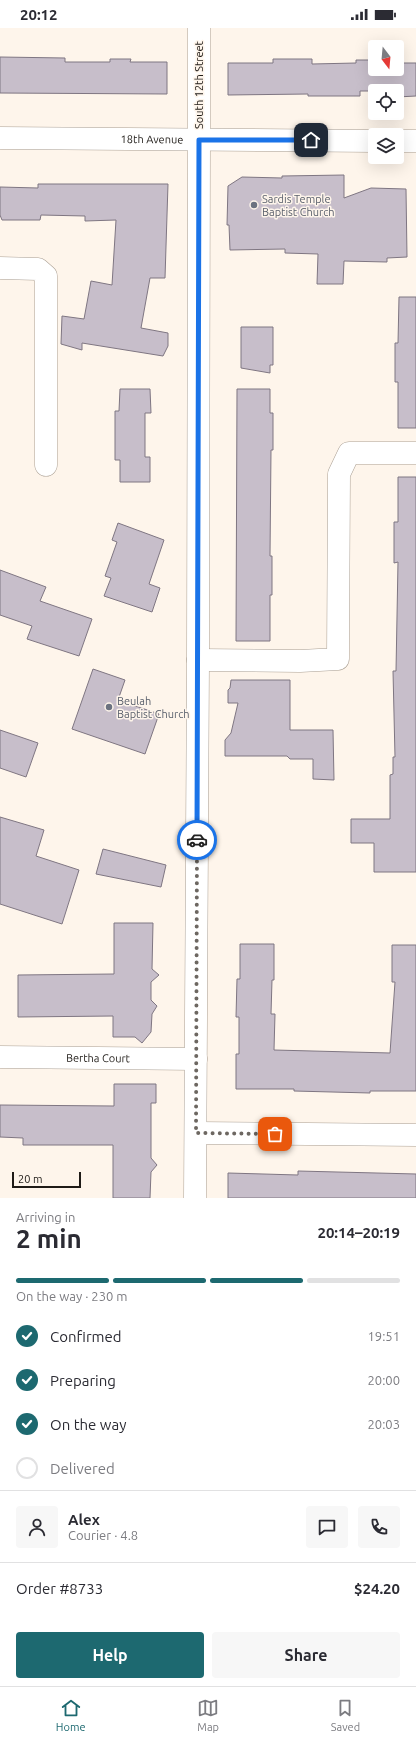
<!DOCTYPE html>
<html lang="en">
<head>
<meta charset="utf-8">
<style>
	body { margin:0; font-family:Ubuntu,sans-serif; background:#f7f7f7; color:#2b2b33; height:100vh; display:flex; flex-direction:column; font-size:15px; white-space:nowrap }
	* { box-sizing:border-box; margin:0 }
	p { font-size:13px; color:#7c7c81 }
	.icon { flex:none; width:22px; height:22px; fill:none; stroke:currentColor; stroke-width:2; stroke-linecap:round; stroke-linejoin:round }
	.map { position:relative; height:1170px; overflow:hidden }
	.sheet { display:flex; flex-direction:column; background:#fff; flex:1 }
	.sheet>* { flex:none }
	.needle { width:26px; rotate:164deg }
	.tools { position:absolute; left:368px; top:12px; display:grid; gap:8px }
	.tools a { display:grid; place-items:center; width:36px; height:36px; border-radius:4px; background:#fff; box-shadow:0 4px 16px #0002; font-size:20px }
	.scale { position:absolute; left:12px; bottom:10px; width:69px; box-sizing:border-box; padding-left:4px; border:2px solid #1f1b17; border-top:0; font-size:11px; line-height:14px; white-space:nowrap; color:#1f1b17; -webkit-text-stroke:3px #fef5eb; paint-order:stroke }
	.pin { position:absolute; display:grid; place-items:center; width:34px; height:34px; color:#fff; margin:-17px; border-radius:8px; box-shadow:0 2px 6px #0006 }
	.courier { position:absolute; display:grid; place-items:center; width:40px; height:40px; margin:-20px; border:3px solid #1a73e8; border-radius:50%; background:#fff; color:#222; box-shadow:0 1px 5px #0007 }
	.summary em { font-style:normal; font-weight:700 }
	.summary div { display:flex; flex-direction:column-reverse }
	.summary { display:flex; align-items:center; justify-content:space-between; height:68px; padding:0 16px }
	h1 { font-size:26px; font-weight:700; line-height:30px }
	.bar { display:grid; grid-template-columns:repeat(4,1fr); gap:6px 4px; align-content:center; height:48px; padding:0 16px }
	.bar i { height:5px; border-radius:3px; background:#e1e1e2 }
	.bar .current { background:#1d6970 }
	.bar p { grid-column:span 4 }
	.line { display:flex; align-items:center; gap:10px; padding:0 16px; border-top:1px solid #e1e1e2 }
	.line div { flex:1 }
	.round { display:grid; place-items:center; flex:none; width:42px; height:42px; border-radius:4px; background:#f7f7f7 }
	ol { padding:0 16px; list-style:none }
	li { display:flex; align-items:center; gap:12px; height:44px }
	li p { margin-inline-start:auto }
	li .icon { padding:4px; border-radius:50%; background:#1d6970; color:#fff; stroke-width:4 }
	li:last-child { color:#7c7c81 }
	li i { width:22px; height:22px; border:2px solid #e1e1e2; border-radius:50% }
	.cta { display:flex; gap:8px; margin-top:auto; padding:8px 16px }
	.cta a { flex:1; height:46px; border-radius:4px; background:#1d6970; color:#fff; font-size:16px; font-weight:700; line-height:46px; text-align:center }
	.cta a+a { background:#f7f7f7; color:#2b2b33 }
	.status { display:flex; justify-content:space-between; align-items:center; height:28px; padding:0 20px; background:#fff; direction:ltr }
	.status svg { height:11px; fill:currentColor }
	.tab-bar { display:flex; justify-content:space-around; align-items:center; height:56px; border-top:1px solid #e1e1e2; background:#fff; font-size:11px; color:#7c7c81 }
	.tab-bar a { display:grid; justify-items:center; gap:2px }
	.tab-bar .current { color:#1d6970 }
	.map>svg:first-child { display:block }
	.building { fill:#c7beca; stroke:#7f7682 }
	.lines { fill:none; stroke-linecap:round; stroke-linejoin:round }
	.minor-casing { stroke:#aa9f93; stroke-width:23 }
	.major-casing { stroke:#aa9f93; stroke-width:23 }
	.minor { stroke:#fff; stroke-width:22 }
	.major { stroke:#fff; stroke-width:22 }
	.done { stroke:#6d6761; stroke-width:4; stroke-dasharray:0 7.2 }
	.route { stroke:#1a73e8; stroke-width:5 }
	.worship-dot { fill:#6b7280; stroke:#fef5eb; stroke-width:1.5 }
	.labels { text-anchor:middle; stroke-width:3; stroke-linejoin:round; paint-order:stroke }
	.street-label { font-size:11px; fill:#1f1b17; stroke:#fef5eb }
	.worship-label { font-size:11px; fill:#5b616d; stroke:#fef5eb; text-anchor:start }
</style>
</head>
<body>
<div class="status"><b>20:12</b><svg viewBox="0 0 49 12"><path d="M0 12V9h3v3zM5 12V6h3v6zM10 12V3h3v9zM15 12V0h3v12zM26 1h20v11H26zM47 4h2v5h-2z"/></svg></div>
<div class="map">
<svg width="416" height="1170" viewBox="0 0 416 1170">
	<rect width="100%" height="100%" fill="#fef5eb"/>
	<g class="building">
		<polygon points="0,29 65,30 65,34 110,34 110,31 131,31 130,34 167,34 167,66 0,65"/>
		<polygon points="273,31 312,31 312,36 356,35 356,32 375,32 375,41 397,41 397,35 416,35 416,68 397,69 397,63 360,63 360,68 308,68 308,66 228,67 228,35 273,35"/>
		<polygon points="344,147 344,170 371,160 406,161 407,229 387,230 387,234 344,233 343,256 317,256 318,226 285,225 285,221 230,222 229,197 227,197 228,158 242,149 282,150 282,148"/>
		<polygon points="38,156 168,156 165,250 150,250 141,300 168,305 168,318 163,328 82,315 82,322 61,316 62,288 84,291 91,253 112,257 116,192 85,193 85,188 41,187 40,192 2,192 0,187 0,159 38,160"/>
		<polygon points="399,269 416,269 416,400 398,400 398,354 395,354 395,315 398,315"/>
		<polygon points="241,299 273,299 273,337 270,337 270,345 241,340"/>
		<polygon points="120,361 150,361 151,385 145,385 145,429 150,429 150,454 120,454 120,432 115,432 115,383 119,383"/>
		<polygon points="237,361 270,361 270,385 273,385 273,422 271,422 270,528 272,528 272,567 270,567 270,613 236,613"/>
		<polygon points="398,449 416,449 416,844 374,844 374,815 351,815 351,791 390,791 390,747 393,746 393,729 395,729 393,643 396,643 398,534 394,535 394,494 398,494"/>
		<polygon points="118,495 164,512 149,556 160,560 152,584 104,568 111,550 105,548 117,514 112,512"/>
		<polygon points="0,542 46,559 40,573 92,591 79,628 27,611 32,598 0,587"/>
		<polygon points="93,641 125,652 118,672 159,686 145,726 72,701"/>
		<polygon points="231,652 290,652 290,702 333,702 334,752 313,751 313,731 290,731 287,728 225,728 225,712 231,705 238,675 228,675 228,662 230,660"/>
		<polygon points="0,702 38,715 26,749 0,740"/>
		<polygon points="0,789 44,802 36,828 79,842 62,896 0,876"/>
		<polygon points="103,821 166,837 161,859 96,846"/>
		<polygon points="114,895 153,895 152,941 159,947 151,954 151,972 157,978 152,986 151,1004 142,1015 135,1009 113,1009 113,988 18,989 18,947 114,946"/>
		<polygon points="240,916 274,916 274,952 272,952 271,986 275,986 274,1022 390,1025 395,954 392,954 392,917 416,917 416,1063 370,1063 370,1065 294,1063 294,1061 236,1061 236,1026 239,1026 239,989 236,989 237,951 240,951"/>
		<polygon points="114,1056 156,1056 156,1075 151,1075 151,1130 157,1137 151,1144 150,1170 113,1170 113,1117 23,1117 23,1110 0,1109 0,1077 114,1078"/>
		<polygon points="298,1143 416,1146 416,1170 228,1170 228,1145 298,1147"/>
	</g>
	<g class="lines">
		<defs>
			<g id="minor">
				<polyline points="0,240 38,241 46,248 46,437"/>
				<polyline points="198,632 300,633 338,631 339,446 349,425 416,425"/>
				<path id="s1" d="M0,1029L196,1031"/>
				<polyline points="196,1105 416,1107"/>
				<polyline points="195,1170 198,632 199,112"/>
			</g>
			<g id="major">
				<path id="s2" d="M0,110L375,113"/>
				<polyline points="199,112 199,0"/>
				<polyline points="397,113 416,113"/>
			</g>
		</defs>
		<use href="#minor" class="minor-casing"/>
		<use href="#major" class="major-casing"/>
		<use href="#minor" class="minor"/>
		<use href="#major" class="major"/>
	</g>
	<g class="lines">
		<polyline class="done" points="197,812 196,1105 275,1106"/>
		<polyline class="route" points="197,812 199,112 311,112"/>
	</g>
	<g class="worship-dot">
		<circle cx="254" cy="177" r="4"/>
		<circle cx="109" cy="679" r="4"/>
	</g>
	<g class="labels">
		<g class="street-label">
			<text transform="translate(199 57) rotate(-90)" y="4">South 12th Street</text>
			<text dy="4" stroke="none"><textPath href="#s2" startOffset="152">18th Avenue</textPath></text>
			<text dy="4" stroke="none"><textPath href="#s1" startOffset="98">Bertha Court</textPath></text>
		</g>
		<g class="worship-label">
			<text x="262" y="175">Sardis Temple<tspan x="262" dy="13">Baptist Church</tspan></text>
			<text x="117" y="677">Beulah<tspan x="117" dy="13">Baptist Church</tspan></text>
		</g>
	</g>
</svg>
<div class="tools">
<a><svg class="needle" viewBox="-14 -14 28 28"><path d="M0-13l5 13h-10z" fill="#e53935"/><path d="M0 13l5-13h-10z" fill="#7c7c81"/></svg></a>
<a><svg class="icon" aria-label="locate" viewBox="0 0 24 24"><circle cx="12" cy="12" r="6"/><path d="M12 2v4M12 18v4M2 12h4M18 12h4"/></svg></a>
<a><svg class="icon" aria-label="layers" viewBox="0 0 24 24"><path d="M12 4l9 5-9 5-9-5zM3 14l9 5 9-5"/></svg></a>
</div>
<div class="scale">20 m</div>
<div class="pin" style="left:275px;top:1106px;background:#ea580c"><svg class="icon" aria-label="bag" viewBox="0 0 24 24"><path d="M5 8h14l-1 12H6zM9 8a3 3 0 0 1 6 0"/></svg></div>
<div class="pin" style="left:311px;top:112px;background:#1f2937"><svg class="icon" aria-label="home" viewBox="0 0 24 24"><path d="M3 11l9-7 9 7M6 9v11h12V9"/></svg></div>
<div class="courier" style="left:197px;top:812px"><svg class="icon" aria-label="car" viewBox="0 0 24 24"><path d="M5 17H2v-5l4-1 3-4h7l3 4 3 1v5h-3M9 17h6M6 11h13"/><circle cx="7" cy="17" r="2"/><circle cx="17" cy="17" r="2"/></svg></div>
</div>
<section class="sheet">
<div class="summary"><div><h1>2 min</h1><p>Arriving in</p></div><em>20:14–20:19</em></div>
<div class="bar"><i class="current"></i><i class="current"></i><i class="current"></i><i></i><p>On the way · 230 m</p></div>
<ol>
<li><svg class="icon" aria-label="check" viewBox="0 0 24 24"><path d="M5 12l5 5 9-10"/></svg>Confirmed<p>19:51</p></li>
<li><svg class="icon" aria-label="check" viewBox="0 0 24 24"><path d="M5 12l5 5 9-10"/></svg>Preparing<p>20:00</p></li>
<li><svg class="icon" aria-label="check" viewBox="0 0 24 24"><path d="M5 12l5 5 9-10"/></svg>On the way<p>20:03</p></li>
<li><i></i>Delivered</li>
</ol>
<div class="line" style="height:72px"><a class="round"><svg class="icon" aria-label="person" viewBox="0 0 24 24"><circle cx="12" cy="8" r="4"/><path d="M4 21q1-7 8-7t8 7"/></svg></a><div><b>Alex</b><p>Courier · 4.8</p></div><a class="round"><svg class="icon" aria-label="chat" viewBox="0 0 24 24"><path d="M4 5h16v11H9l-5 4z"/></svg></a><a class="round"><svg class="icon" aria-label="phone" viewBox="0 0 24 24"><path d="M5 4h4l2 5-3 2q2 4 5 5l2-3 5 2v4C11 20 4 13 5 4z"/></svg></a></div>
<div class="line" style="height:52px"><div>Order #8733</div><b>$24.20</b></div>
<div class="cta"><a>Help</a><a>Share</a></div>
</section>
<nav class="tab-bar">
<a class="current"><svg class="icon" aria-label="home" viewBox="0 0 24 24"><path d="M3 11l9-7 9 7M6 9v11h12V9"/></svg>Home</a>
<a><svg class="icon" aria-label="map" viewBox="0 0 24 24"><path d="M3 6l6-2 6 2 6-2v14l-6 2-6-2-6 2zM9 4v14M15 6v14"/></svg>Map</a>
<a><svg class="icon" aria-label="saved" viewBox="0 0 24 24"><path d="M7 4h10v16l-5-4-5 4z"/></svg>Saved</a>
</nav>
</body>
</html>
